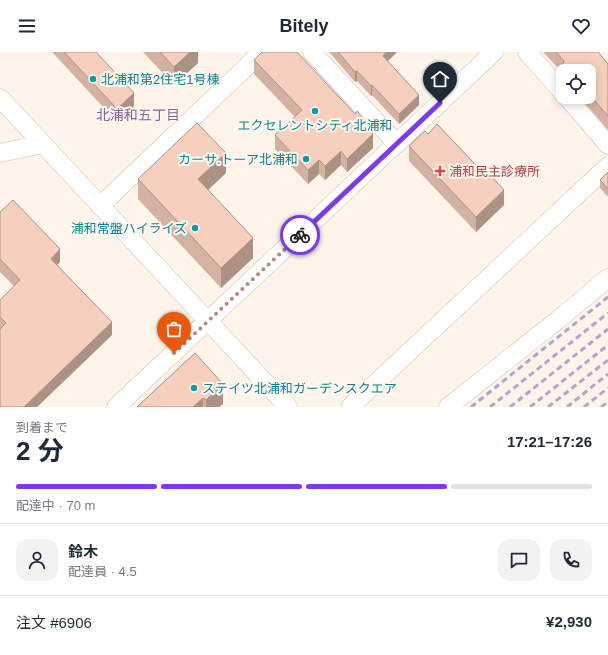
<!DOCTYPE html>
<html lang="ja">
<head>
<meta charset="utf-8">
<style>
	body { margin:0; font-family:Arial,"Noto Sans JP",sans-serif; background:#f2f2f3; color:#1f2937; height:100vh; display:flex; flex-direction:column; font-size:15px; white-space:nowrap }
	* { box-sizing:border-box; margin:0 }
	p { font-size:13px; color:#747a83 }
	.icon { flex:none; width:22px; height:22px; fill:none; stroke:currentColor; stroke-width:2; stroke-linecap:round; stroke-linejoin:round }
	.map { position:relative; height:355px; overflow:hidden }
	.details { display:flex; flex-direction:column; background:#fff; flex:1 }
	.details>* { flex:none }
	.tools { position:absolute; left:556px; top:12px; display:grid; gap:8px }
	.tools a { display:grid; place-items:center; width:40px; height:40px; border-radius:8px; background:#fff; box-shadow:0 2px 10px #0003; font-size:20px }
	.pin { position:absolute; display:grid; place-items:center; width:34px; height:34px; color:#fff; margin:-41px -17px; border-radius:50% 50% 50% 0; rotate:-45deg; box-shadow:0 0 4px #0007 }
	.pin .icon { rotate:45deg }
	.courier { position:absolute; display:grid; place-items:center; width:40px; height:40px; margin:-20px; border:3px solid #7c3aed; border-radius:50%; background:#fff; color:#222; box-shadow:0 1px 5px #0007 }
	.headline em { font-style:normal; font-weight:700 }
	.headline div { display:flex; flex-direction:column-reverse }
	.headline { display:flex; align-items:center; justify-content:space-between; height:68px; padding:0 16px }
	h1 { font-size:26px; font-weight:700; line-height:30px }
	.bar { display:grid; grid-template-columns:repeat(4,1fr); gap:6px 4px; align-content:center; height:48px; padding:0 16px }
	.bar i { height:5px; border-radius:3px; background:#e0e1e3 }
	.bar .selected { background:#7c3aed }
	.bar p { grid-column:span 4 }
	.line { display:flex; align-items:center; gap:10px; padding:0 16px; border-top:1px solid #e0e1e3 }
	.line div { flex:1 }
	.round { display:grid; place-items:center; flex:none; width:42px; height:42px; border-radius:12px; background:#f2f2f3 }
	header { display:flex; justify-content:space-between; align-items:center; height:52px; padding:0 16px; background:#fff; font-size:18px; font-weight:700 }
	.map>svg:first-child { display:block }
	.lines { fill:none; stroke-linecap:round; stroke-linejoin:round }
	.minor-casing { stroke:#d5bdb0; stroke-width:19 }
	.minor { stroke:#fff; stroke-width:18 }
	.rail { stroke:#b6a4cb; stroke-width:3; stroke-dasharray:6 4; stroke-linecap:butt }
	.wall { fill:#d4b2a3 }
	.shaded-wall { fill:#ac9185 }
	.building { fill:#f6cfbe; stroke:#ac9185 }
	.done { stroke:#aa8e81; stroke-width:4; stroke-dasharray:0 7.2 }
	.route { stroke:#7c3aed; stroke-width:5 }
	.culture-dot { fill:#0f9aa8; stroke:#fff8f1; stroke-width:1.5 }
	.health-dot { fill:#e0444e; stroke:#fff8f1; stroke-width:1.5 }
	.labels { text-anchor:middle; stroke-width:4; stroke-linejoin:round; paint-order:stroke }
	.culture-label { font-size:13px; fill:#0d838f; stroke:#fff8f1; text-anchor:start }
	.health-label { font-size:13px; fill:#be3a42; stroke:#fff8f1; text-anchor:start }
	.neighbourhood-label { font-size:14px; fill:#86659f; stroke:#fff8f1 }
</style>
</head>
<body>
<header><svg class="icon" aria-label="menu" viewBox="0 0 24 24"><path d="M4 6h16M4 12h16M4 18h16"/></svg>Bitely<svg class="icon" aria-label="heart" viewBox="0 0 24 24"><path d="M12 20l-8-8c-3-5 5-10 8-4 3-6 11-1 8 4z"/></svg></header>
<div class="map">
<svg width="608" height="355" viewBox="0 0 608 355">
	<rect width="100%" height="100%" fill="#fef4e9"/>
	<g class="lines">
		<defs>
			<g id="minor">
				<polyline points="312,0 397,92"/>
				<polyline points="527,0 563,41"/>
				<polyline points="567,45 608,93"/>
				<polyline points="0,46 288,355"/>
				<polyline points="0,101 43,92"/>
				<polyline points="100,154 262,0"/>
				<polyline points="116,355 494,0"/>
				<polyline points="350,355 608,114"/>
				<polyline points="448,355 559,267 608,226"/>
			</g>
		</defs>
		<use href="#minor" class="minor-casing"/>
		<use href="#minor" class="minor"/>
		<g class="rail">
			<polyline points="471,355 608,245"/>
			<polyline points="490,355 608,261"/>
			<polyline points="510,355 608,277"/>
			<polyline points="530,355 608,293"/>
			<polyline points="548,355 608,308"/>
			<polyline points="567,355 608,322"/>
			<polyline points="584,355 608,336"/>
			<polyline points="601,355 608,350"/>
		</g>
	</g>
	<g class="wall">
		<polygon points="52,0 96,0 134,54 117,70"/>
		<polygon points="143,0 198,0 198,11 174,33"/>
		<polygon points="329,0 397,0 387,9 419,53 399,72 372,43 371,44 357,29 355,30"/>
		<polygon points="543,0 598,0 608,12 608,78 580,45 589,45 589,19 563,19 563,25 563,21"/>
		<polygon points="254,8 370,79 373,96 347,120 341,113 325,128 319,122 308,132 275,97 275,83 295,65 254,22"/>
		<polygon points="409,94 504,153 476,180 409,109"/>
		<polygon points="608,120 608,145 600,136 600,128"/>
		<polygon points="226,121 208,138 253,206 221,236 138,147 138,127"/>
		<polygon points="0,160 60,210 57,213 112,283 37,355 0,355 0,248 14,234 0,220"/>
		<polygon points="195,301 223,352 219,355 137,355"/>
	</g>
	<g class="shaded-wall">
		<polygon points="190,0 198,0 198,11 174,33 174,15"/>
		<polygon points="386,0 397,0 383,14 383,4"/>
		<polygon points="357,19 357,29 355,30 355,20"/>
		<polygon points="372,33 372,43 371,44 371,34"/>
		<polygon points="134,41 134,54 117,70 117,57"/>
		<polygon points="419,43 419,53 399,72 399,62"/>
		<polygon points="370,74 370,85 373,82 373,96 347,120 347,107"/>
		<polygon points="341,99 341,113 325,128 325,114"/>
		<polygon points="226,101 226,121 198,147 198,127"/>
		<polygon points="319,108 319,122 308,132 308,118"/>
		<polygon points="504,138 504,153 476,180 476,165"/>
		<polygon points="253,186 253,206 221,236 221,216"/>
		<polygon points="60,197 60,210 51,219 51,207"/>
		<polygon points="112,270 112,283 37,355 24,355"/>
		<polygon points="223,332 223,352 219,355 206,355 206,348"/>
		<polygon points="203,346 203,355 193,355"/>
	</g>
	<g class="building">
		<polygon points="64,0 96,0 134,41 117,57"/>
		<polygon points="160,0 190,0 174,15"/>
		<polygon points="262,0 297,0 355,62 357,59 370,74 368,77 373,82 347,107 341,99 325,114 319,108 308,118 275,83 302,58 254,8"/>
		<polygon points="338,0 386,0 383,4 419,43 399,62 372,33 371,34 357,19 355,20"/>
		<polygon points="556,0 598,0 608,12 608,64 589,42 589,19 569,19 563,11 564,9"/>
		<polygon points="197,71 226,101 198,127 253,186 221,216 138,127"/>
		<polygon points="437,72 489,127 492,125 504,138 476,165 409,94 425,79 428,82"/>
		<polygon points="608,120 608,137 600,128"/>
		<polygon points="13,148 60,197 51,207 112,270 24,355 0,355 0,277 6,271 0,265 0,248 20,228 0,207 0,160"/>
		<polygon points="195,301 223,332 206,348 203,346 193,355 137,355"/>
	</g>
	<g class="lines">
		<polyline class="done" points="174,301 300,183"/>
		<polyline class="route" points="300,183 440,51"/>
	</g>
	<g class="culture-dot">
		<circle cx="93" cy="27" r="4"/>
		<circle cx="315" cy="59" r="4"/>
		<circle cx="306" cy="107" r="4"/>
		<circle cx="195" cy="176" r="4"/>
		<circle cx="194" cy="336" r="4"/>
	</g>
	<path class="health-dot" d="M438 113h4v4h4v4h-4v4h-4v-4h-4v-4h4z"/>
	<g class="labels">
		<g class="culture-label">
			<text x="101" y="32">北浦和第2住宅1号棟</text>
			<text x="315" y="78" text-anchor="middle">エクセレントシティ北浦和</text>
			<text x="298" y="112" text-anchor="end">カーサ.トーア北浦和</text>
			<text x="187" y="181" text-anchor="end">浦和常盤ハイライズ</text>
			<text x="202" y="341">ステイツ北浦和ガーデンスクエア</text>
		</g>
		<g class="health-label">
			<text x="449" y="124">浦和民主診療所</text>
		</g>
		<g class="neighbourhood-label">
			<text x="138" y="68">北浦和五丁目</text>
		</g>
	</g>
</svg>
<div class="tools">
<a><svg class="icon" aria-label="locate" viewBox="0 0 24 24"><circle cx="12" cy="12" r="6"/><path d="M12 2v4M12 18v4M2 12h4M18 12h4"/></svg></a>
</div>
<div class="pin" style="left:174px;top:301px;background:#ea580c"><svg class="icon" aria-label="bag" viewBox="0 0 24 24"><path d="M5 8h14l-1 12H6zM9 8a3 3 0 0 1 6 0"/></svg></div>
<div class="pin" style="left:440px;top:51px;background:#1f2937"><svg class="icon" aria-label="home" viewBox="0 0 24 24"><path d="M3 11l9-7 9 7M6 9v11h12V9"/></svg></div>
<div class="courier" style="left:300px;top:183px"><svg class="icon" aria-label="bike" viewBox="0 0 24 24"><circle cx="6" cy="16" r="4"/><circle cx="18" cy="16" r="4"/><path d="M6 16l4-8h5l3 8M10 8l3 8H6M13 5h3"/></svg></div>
</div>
<section class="details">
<div class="headline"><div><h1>2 分</h1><p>到着まで</p></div><em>17:21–17:26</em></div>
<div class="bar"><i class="selected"></i><i class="selected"></i><i class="selected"></i><i></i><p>配達中 · 70 m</p></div>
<div class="line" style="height:72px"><a class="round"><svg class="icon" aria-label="person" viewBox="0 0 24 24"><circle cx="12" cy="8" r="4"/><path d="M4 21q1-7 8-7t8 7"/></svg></a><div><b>鈴木</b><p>配達員 · 4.5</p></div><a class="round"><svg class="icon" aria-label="chat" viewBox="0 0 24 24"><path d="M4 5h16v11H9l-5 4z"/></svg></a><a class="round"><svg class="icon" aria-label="phone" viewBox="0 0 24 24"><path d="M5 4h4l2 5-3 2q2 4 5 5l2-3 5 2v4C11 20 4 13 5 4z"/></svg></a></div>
<div class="line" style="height:52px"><div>注文 #6906</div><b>¥2,930</b></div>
</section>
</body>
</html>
